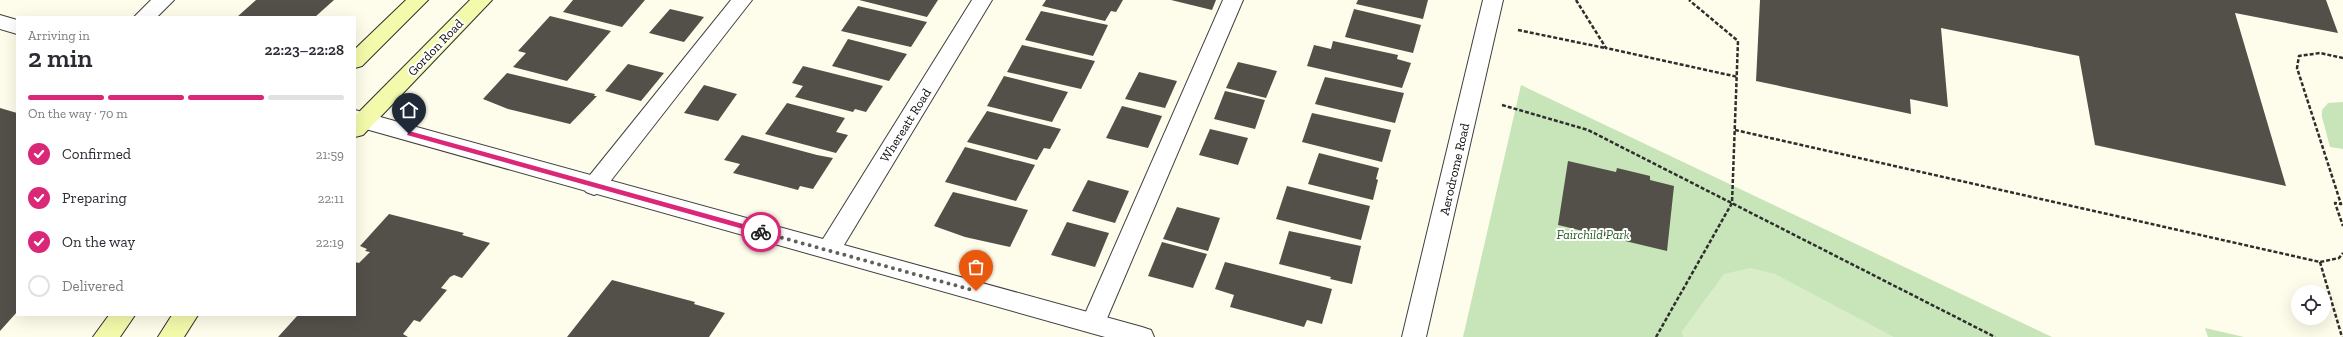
<!DOCTYPE html>
<html lang="en">
<head>
<meta charset="utf-8">
<style>
	body { margin:0; font-family:"Zilla Slab",serif; background:#f2f2f3; color:#2b2b33; height:100vh; display:flex; flex-direction:column; font-size:15px; white-space:nowrap }
	* { box-sizing:border-box; margin:0 }
	p { font-size:13px; color:#7c7c81 }
	.icon { flex:none; width:22px; height:22px; fill:none; stroke:currentColor; stroke-width:2; stroke-linecap:round; stroke-linejoin:round }
	.map { position:relative; flex:1; overflow:hidden }
	.sheet { position:absolute; left:16px; top:16px; width:340px; height:300px; display:flex; flex-direction:column; background:#fff; border-radius:0px; box-shadow:0 4px 16px #0002 }
	.sheet>* { flex:none }
	.controls { position:absolute; left:2291px; top:285px; display:grid; gap:8px }
	.controls a { display:grid; place-items:center; width:40px; height:40px; border-radius:50%; background:#fff; box-shadow:0 4px 16px #0002; font-size:20px }
	.pin { position:absolute; display:grid; place-items:center; width:34px; height:34px; color:#fff; margin:-41px -17px; border-radius:50% 50% 50% 0; rotate:-45deg; box-shadow:0 0 4px #0007 }
	.pin .icon { rotate:45deg }
	.courier { position:absolute; display:grid; place-items:center; width:40px; height:40px; margin:-20px; border:3px solid #db2777; border-radius:50%; background:#fff; color:#222; box-shadow:0 1px 5px #0007 }
	.overview em { font-style:normal; font-weight:600 }
	.overview div { display:flex; flex-direction:column-reverse }
	.overview { display:flex; align-items:center; justify-content:space-between; height:68px; padding:0 12px }
	h1 { font-size:26px; font-weight:600; line-height:30px }
	.bar { display:grid; grid-template-columns:repeat(4,1fr); gap:6px 4px; align-content:center; height:48px; padding:0 12px }
	.bar i { height:5px; border-radius:3px; background:#e1e1e2 }
	.bar .selected { background:#db2777 }
	.bar p { grid-column:span 4 }
	ol { padding:0 12px; list-style:none }
	li { display:flex; align-items:center; gap:12px; height:44px }
	li p { margin-inline-start:auto }
	li .icon { padding:4px; border-radius:50%; background:#db2777; color:#fff; stroke-width:4 }
	li:last-child { color:#7c7c81 }
	li i { width:22px; height:22px; border:2px solid #e1e1e2; border-radius:50% }
	.map>svg:first-child { display:block }
	.green { fill:#c7e5b8 }
	.pitch { fill:#daedc9 }
	.building { fill:#534f49 }
	.lines { fill:none; stroke-linecap:round; stroke-linejoin:round }
	.service-casing { stroke:#3f3f3f; stroke-width:2 }
	.minor-casing { stroke:#3f3f3f; stroke-width:2 }
	.secondary-casing { stroke:#2e2e2e; stroke-width:2 }
	.path { stroke:#2e2e2e; stroke-width:2.5; stroke-dasharray:4 2; stroke-linecap:butt }
	.service { fill:#fff; fill-rule:evenodd }
	.minor { fill:#fff; fill-rule:evenodd }
	.secondary { fill:#f4faab; fill-rule:evenodd }
	.route { fill:#db2777 }
	.done { stroke:#61605a; stroke-width:4; stroke-dasharray:0 7.2 }
	.labels { text-anchor:middle; stroke-width:4; stroke-linejoin:round; paint-order:stroke }
	.street-label { font-size:13px; fill:#0c0c0c; stroke:#fff }
	.park-label { font-size:13px; font-style:italic; fill:#225e21; stroke:#fff }
</style>
</head>
<body>
<div class="map">
<svg width="2343" height="337" viewBox="0 0 2343 337">
	<rect width="100%" height="100%" fill="#fefdeb"/>
	<g class="green">
		<polygon points="1521,85 2052,337 1463,337"/>
		<polygon points="2343,102 2343,149 2330,147 2322,117 2322,110 2328,103"/>
		<polygon points="2205,328 2244,337 2208,337"/>
	</g>
	<polygon class="pitch" points="1750,268 1775,274 1894,337 1683,337 1682,331 1724,274"/>
	<g class="building">
		<polygon points="256,0 334,0 315,17 237,17"/>
		<polygon points="573,0 645,0 622,27 563,12"/>
		<polygon points="859,0 938,0 927,17"/>
		<polygon points="1046,0 1123,0 1116,12 1111,11 1105,21 1042,6"/>
		<polygon points="1171,0 1216,0 1212,10"/>
		<polygon points="1358,0 1428,0 1423,19 1356,4"/>
		<polygon points="1760,0 2326,0 2338,33 2235,13 2286,186 2095,145 2079,56 1941,28 1948,107 1910,99 1911,114 1756,81"/>
		<polygon points="858,6 927,22 911,47 841,31"/>
		<polygon points="670,9 704,17 684,42 649,33"/>
		<polygon points="1354,9 1421,25 1413,53 1345,37"/>
		<polygon points="1041,11 1108,25 1093,56 1025,40"/>
		<polygon points="550,16 611,31 567,81 513,67 526,53 518,51"/>
		<polygon points="848,39 907,54 889,81 832,66"/>
		<polygon points="1333,41 1398,55 1397,59 1411,63 1402,88 1307,66 1314,45 1331,49"/>
		<polygon points="1022,45 1095,61 1081,89 1007,72"/>
		<polygon points="1238,62 1277,71 1266,98 1226,88"/>
		<polygon points="628,64 664,73 641,101 605,91"/>
		<polygon points="803,66 883,86 866,112 855,109 853,112 795,97 803,86 792,83"/>
		<polygon points="1139,72 1177,81 1165,108 1125,99"/>
		<polygon points="507,73 595,94 594,96 597,96 570,124 508,109 483,99"/>
		<polygon points="1004,76 1068,92 1052,122 987,106"/>
		<polygon points="1325,77 1404,93 1395,123 1315,104"/>
		<polygon points="704,85 737,94 718,121 684,113"/>
		<polygon points="1225,91 1265,100 1255,129 1214,119"/>
		<polygon points="787,103 845,118 836,132 848,135 836,153 765,134"/>
		<polygon points="1122,106 1162,116 1148,148 1106,138"/>
		<polygon points="0,108 17,113 17,312 0,331"/>
		<polygon points="987,111 1061,129 1050,149 1044,148 1037,160 967,142"/>
		<polygon points="1312,113 1391,130 1382,162 1302,142"/>
		<polygon points="1210,129 1248,138 1238,165 1199,155"/>
		<polygon points="742,135 817,155 833,158 813,189 800,186 798,190 733,173 740,164 724,160"/>
		<polygon points="965,147 1035,165 1016,201 945,182"/>
		<polygon points="1319,153 1379,168 1376,179 1378,180 1373,200 1308,184"/>
		<polygon points="1568,161 1616,172 1617,168 1650,176 1650,180 1674,186 1667,251 1558,225"/>
		<polygon points="1088,180 1129,191 1115,223 1072,211"/>
		<polygon points="1287,186 1370,206 1361,240 1276,219"/>
		<polygon points="953,192 1028,210 1010,247 965,237 934,226"/>
		<polygon points="1177,207 1220,218 1208,251 1163,239"/>
		<polygon points="389,214 464,233 462,235 490,243 462,278 454,275 450,277 441,288 447,290 420,322 414,320 403,334 408,337 278,337 298,315 355,315 355,262 359,263 370,252 365,251 367,249 360,246"/>
		<polygon points="1067,222 1109,233 1095,267 1051,255"/>
		<polygon points="1289,231 1361,246 1352,284 1330,279 1331,277 1279,264"/>
		<polygon points="1162,242 1207,254 1193,288 1148,276"/>
		<polygon points="1225,262 1332,289 1322,324 1307,320 1304,327 1230,307 1234,295 1215,289"/>
		<polygon points="612,280 695,302 694,304 725,313 709,337 567,337"/>
	</g>
	<g class="lines">
		<defs>
			<g id="service">
				<polygon points="151,0 174,0 157,17 134,17"/>
				<polygon points="731,0 752,0 602,192 594,195 586,192 583,186 586,180"/>
				<polygon points="1223,0 1243,0 1105,323 1102,330 1093,333 1084,330 1081,323"/>
			</g>
			<g id="minor">
				<polygon points="972,0 992,0 844,245 1142,327 1151,330 1154,337 1105,337 355,126 355,110 823,239"/>
				<polygon points="1483,0 1503,0 1426,337 1402,337"/>
				<polygon points="0,15 17,20 17,34 0,29"/>
			</g>
			<g id="secondary">
				<polygon points="406,0 428,0 362,66 355,68 355,49"/>
				<polygon points="470,0 492,0 363,135 355,137 355,116"/>
				<polygon points="109,315 135,315 120,337 93,337"/>
				<polygon points="172,315 198,315 184,337 158,337"/>
			</g>
		</defs>
		<use href="#service" class="service-casing"/>
		<use href="#minor" class="minor-casing"/>
		<use href="#secondary" class="secondary-casing"/>
		<g class="path">
			<polyline points="1576,0 1606,48 1738,77"/>
			<polyline points="1518,30 1605,48"/>
			<polyline points="2343,58 2320,53 2299,56 2297,68 2341,204 2335,203 2343,226"/>
			<polyline points="1502,105 1588,130 1995,337"/>
			<polyline points="1735,130 2320,262 2339,258 2343,253"/>
			<polyline points="2320,262 2342,337"/>
			<polyline points="1656,337 1732,203 1738,41 1689,0"/>
		</g>
		<use href="#service" class="service"/>
		<use href="#minor" class="minor"/>
		<use href="#secondary" class="secondary"/>
	</g>
	<polygon class="route" points="409,131 761,229 765,232 761,234 407,135"/>
	<g class="lines">
		<polyline class="done" points="761,232 976,291"/>
	</g>
	<g class="labels">
		<g class="street-label">
			<text transform="translate(435 47) rotate(-46)" y="5">Gordon Road</text>
			<text transform="translate(905 125) rotate(-58)" y="5">Whereatt Road</text>
			<text transform="translate(1454 169) rotate(-77)" y="5">Aerodrome Road</text>
		</g>
		<g class="park-label">
			<text x="1593" y="239">Fairchild Park</text>
		</g>
	</g>
</svg>
<div class="controls">
<a><svg class="icon" aria-label="locate" viewBox="0 0 24 24"><circle cx="12" cy="12" r="6"/><path d="M12 2v4M12 18v4M2 12h4M18 12h4"/></svg></a>
</div>
<div class="pin" style="left:976px;top:291px;background:#ea580c"><svg class="icon" aria-label="bag" viewBox="0 0 24 24"><path d="M5 8h14l-1 12H6zM9 8a3 3 0 0 1 6 0"/></svg></div>
<div class="pin" style="left:409px;top:134px;background:#1f2937"><svg class="icon" aria-label="home" viewBox="0 0 24 24"><path d="M3 11l9-7 9 7M6 9v11h12V9"/></svg></div>
<div class="courier" style="left:761px;top:232px"><svg class="icon" aria-label="bike" viewBox="0 0 24 24"><circle cx="6" cy="16" r="4"/><circle cx="18" cy="16" r="4"/><path d="M6 16l4-8h5l3 8M10 8l3 8H6M13 5h3"/></svg></div>
<section class="sheet">
<div class="overview"><div><h1>2 min</h1><p>Arriving in</p></div><em>22:23–22:28</em></div>
<div class="bar"><i class="selected"></i><i class="selected"></i><i class="selected"></i><i></i><p>On the way · 70 m</p></div>
<ol>
<li><svg class="icon" aria-label="check" viewBox="0 0 24 24"><path d="M5 12l5 5 9-10"/></svg>Confirmed<p>21:59</p></li>
<li><svg class="icon" aria-label="check" viewBox="0 0 24 24"><path d="M5 12l5 5 9-10"/></svg>Preparing<p>22:11</p></li>
<li><svg class="icon" aria-label="check" viewBox="0 0 24 24"><path d="M5 12l5 5 9-10"/></svg>On the way<p>22:19</p></li>
<li><i></i>Delivered</li>
</ol>
</section>
</div>
</body>
</html>
